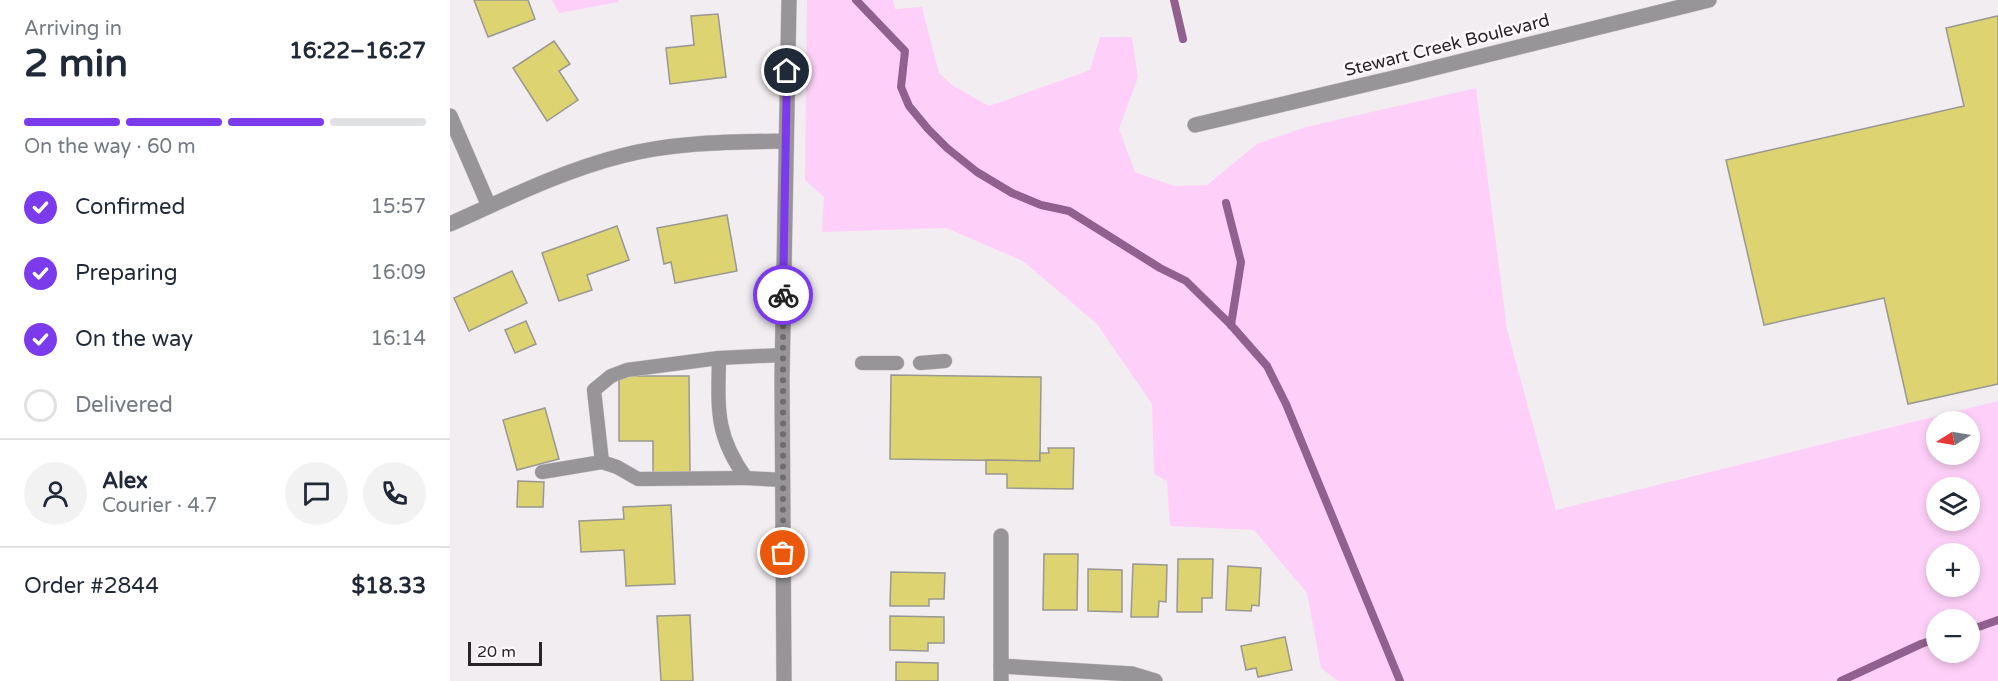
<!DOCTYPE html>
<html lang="en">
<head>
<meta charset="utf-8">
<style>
	body { margin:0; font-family:"Varela Round",sans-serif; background:#f2f2f3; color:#1f2937; height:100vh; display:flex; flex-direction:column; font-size:22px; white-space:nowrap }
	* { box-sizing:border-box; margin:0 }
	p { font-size:20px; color:#747a83 }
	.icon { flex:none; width:33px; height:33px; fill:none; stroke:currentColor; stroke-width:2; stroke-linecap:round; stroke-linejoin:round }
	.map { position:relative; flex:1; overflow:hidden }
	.side { display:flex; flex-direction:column; background:#fff; width:450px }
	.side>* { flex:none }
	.needle { width:39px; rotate:259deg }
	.buttons { position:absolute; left:1476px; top:411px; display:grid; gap:12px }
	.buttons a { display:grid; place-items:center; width:54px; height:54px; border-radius:50%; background:#fff; box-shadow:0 3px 9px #0003; font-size:30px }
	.scale { position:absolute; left:18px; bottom:15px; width:74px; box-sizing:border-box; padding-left:6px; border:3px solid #282628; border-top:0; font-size:16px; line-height:21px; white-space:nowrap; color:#282628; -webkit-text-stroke:4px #fffafe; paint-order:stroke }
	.pin { position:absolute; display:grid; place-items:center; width:51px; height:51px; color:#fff; margin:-26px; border:3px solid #fff; border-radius:50%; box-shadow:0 2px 6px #0007 }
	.courier { position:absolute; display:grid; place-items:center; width:60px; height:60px; margin:-30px; border:4px solid #7c3aed; border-radius:50%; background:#fff; color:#222; box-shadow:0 2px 8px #0007 }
	.head em { font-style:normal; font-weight:700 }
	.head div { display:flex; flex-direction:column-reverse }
	.head { display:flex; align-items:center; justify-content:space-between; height:102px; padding:0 24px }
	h1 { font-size:39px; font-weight:700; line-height:45px }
	.bar { display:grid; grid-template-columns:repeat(4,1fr); gap:9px 6px; align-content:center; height:72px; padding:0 24px }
	.bar i { height:8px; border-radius:4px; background:#e0e1e3 }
	.bar .on { background:#7c3aed }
	.bar p { grid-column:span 4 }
	.line { display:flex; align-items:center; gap:15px; padding:0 24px; border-top:2px solid #e0e1e3 }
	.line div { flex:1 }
	.round { display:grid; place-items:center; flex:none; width:63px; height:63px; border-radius:32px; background:#f2f2f3 }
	ol { padding:0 24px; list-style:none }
	li { display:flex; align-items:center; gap:18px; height:66px }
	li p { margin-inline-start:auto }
	li .icon { padding:6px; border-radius:50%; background:#7c3aed; color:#fff; stroke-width:4 }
	li:last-child { color:#747a83 }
	li i { width:33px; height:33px; border:3px solid #e0e1e3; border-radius:50% }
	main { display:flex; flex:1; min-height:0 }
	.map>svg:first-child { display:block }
	.green { fill:#fed0f9; fill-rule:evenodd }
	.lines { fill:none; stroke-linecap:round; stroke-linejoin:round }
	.stream { stroke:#92608e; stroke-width:8 }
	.building { fill:#ddd370; stroke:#999893; stroke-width:1.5 }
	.service-casing { stroke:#cec9cd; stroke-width:15 }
	.minor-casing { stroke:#cec9cd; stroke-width:16 }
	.tertiary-casing { stroke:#cec9cd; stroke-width:16 }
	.service { stroke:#979597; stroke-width:14 }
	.minor { stroke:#979597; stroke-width:15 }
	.tertiary { stroke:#979597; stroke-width:15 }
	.done { stroke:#6f6c6e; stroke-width:6; stroke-dasharray:0 10.8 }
	.route { stroke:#7c3aed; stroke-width:8 }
	.labels { text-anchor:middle; stroke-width:5; stroke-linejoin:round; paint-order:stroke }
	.street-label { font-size:18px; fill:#282628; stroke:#fffafe }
</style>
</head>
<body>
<main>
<section class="side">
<div class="head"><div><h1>2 min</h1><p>Arriving in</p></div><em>16:22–16:27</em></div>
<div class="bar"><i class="on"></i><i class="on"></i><i class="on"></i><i></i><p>On the way · 60 m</p></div>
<ol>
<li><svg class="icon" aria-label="check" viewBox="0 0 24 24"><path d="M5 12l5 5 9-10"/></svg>Confirmed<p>15:57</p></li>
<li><svg class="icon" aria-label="check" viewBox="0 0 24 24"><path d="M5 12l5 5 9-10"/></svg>Preparing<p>16:09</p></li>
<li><svg class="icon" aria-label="check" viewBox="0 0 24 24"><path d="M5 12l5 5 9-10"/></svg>On the way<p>16:14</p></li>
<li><i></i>Delivered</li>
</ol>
<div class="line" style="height:108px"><a class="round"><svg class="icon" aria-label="person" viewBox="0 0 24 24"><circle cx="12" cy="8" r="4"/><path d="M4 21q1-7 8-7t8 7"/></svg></a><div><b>Alex</b><p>Courier · 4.7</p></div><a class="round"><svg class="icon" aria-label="chat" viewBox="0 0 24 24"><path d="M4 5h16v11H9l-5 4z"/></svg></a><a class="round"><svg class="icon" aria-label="phone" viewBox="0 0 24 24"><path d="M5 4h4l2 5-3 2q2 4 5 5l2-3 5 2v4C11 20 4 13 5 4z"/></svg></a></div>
<div class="line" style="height:78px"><div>Order #2844</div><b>$18.33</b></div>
</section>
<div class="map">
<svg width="1548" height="681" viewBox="0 0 1548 681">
	<rect width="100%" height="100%" fill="#f2edf1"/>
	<g class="green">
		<polygon points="102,0 168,0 169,2 109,13"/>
		<path d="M357,0H443L445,9L472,7L489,73L502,85L539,106L640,70L650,37H682L688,77L669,129L685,172L724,186L757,185L807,144L856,127L1026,88L1057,329L1106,510L1548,401V681H888L871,668L857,593L804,530L720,526L717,481L704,474L702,404L647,324L573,261L496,228L372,232L374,197L355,180ZM1486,422H1520V454H1486ZM1486,488H1520V520H1486ZM1486,554H1520V586H1486ZM1486,620H1520V652H1486Z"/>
	</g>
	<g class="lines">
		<g class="stream">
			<polyline points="406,0 455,51 451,87 459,106 478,129 497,148 527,172 562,193 591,205 619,211 710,268 736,281 781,325 817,366 836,404 950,681"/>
			<polyline points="724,0 733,39"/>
			<polyline points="776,203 791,262 781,325"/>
			<polyline points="1520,630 1548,620"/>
			<polyline points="1391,681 1471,644 1486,639"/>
		</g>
	</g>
	<g class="building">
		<polygon points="24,0 78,0 85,19 38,37"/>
		<polygon points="268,14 276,77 220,84 216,48 244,45 241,16"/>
		<polygon points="1547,16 1548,16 1548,384 1458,404 1434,298 1314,325 1276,160 1514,106 1496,28"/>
		<polygon points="104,41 120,64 109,71 128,100 97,121 63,68"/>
		<polygon points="277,215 287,271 225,283 221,262 214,264 207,228"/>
		<polygon points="167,226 179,260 137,275 142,290 109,301 92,253"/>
		<polygon points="62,271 77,303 19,331 4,298"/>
		<polygon points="76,321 86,344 65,353 55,330"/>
		<polygon points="441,375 591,377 590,461 440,459"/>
		<polygon points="169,376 239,376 240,474 203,475 203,441 169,441"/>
		<polygon points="95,408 109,459 67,470 53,420"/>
		<polygon points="598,448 624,448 623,489 557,488 557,474 536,474 536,460 590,461 590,453 599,453"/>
		<polygon points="68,481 94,482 93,507 67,507"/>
		<polygon points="221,505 225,584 176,586 174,550 131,552 129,521 174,519 173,507"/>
		<polygon points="594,554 628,554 627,610 593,610"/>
		<polygon points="728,559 763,559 762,598 752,598 752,612 727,612"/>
		<polygon points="683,564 717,565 716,602 709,601 708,617 681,617"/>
		<polygon points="778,566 811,568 809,606 802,605 801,611 776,610"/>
		<polygon points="638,569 672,570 672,612 638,611"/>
		<polygon points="441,572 495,573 494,599 479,599 479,606 440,606"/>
		<polygon points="240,615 243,681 211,681 207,616"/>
		<polygon points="440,616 494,617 494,643 478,643 478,651 440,650"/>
		<polygon points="835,637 842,670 808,677 806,668 796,670 791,646"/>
		<polygon points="446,662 488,663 488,681 446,681"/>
	</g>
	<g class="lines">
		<defs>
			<g id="service">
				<path d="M332,355L269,358C268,409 265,435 296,478L333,480"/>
				<polyline points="269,358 177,370 161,376 144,390 152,462 167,467 188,479 296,478"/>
				<polyline points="412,363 447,363"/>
				<polyline points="470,363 495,361"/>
				<polyline points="92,472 152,462"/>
			</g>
			<g id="minor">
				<polyline points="0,116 39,206"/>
				<polyline points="745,125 956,75 1259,0"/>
				<path d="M0,224C56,199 112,171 171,156C224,142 280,142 335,141"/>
				<polyline points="551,536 551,681"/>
				<polyline points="551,666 682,674 705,681"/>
			</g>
			<polyline id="tertiary" points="334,681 332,378 339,0"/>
		</defs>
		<use href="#service" class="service-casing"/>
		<use href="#minor" class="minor-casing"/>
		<use href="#tertiary" class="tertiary-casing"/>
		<use href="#service" class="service"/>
		<use href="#minor" class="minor"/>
		<use href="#tertiary" class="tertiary"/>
	</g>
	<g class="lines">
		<polyline class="done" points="333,553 333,295"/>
		<polyline class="route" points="333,295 337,71"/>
	</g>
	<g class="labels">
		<g class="street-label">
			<text transform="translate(997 45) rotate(-14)" y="6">Stewart Creek Boulevard</text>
		</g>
	</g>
</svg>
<div class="buttons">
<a><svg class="needle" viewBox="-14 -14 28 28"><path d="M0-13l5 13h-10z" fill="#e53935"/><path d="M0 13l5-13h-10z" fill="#747a83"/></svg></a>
<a><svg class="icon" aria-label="layers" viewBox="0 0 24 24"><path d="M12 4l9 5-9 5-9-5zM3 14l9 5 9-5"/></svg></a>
<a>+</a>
<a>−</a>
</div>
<div class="scale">20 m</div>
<div class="pin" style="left:333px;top:553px;background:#ea580c"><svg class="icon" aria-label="bag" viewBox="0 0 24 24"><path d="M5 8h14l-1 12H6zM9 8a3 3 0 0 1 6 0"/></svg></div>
<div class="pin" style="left:337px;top:71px;background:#1f2937"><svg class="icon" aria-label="home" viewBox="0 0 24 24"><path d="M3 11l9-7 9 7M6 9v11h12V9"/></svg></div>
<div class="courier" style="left:333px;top:295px"><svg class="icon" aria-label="bike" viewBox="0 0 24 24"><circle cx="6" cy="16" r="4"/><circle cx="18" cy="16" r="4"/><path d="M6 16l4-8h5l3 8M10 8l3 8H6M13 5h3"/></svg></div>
</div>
</main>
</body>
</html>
